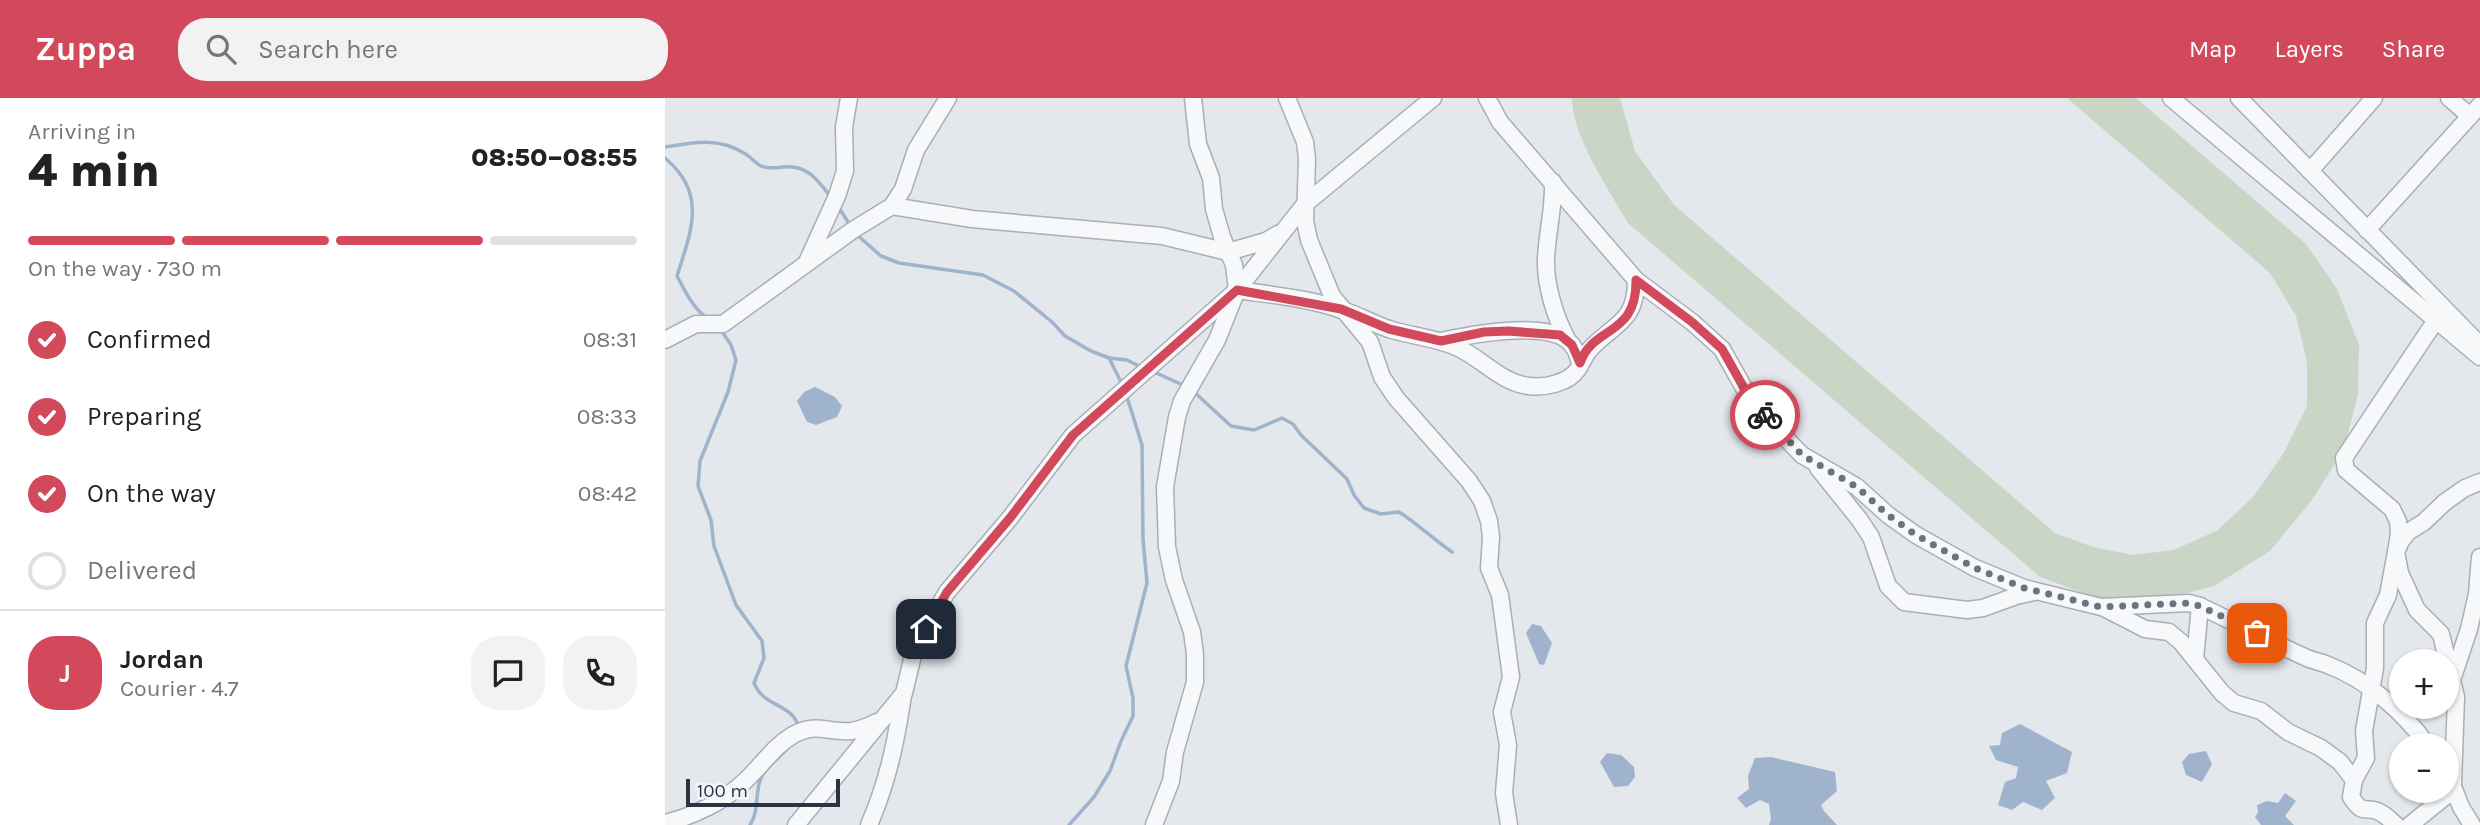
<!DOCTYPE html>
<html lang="en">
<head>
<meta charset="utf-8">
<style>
	body { margin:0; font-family:Karla,sans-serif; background:#f2f2f2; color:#222; height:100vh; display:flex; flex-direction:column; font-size:26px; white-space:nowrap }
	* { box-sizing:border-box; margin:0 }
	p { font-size:23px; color:#767676 }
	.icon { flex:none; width:38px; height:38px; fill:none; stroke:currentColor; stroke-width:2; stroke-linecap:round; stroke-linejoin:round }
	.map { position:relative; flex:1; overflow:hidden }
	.details { display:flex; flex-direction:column; background:#fff; width:665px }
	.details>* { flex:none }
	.fabs { position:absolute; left:1724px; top:551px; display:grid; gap:14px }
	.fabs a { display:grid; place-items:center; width:70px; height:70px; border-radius:50%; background:#fff; box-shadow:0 2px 5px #0004; font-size:35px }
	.scale { position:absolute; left:21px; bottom:18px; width:154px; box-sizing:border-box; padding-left:7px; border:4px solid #2b3445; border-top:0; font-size:19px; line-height:24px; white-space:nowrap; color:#2b3445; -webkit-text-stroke:5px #f4f6f9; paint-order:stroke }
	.pin { position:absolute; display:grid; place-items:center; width:60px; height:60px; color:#fff; margin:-30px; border-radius:14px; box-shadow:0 4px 10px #0006 }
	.courier { position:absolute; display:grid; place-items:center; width:70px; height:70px; margin:-35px; border:5px solid #d1495b; border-radius:50%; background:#fff; color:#222; box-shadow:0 2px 9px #0007 }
	.overview em { font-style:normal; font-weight:800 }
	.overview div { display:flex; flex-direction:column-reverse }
	.overview { display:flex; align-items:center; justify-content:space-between; height:119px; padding:0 28px }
	h1 { font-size:46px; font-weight:800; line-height:52px }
	.bar { display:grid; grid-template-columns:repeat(4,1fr); gap:10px 7px; align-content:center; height:84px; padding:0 28px }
	.bar i { height:9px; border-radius:5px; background:#e0e0e0 }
	.bar .current { background:#d1495b }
	.bar p { grid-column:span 4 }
	.line { display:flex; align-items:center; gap:18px; padding:0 28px; border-top:2px solid #e0e0e0 }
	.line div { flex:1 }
	.round { display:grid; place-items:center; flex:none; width:74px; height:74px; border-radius:28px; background:#f2f2f2 }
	ol { padding:0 28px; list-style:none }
	li { display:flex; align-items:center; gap:21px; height:77px }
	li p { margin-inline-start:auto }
	li .icon { padding:7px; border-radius:50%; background:#d1495b; color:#fff; stroke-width:4 }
	li:last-child { color:#767676 }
	li i { width:38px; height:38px; border:4px solid #e0e0e0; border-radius:50% }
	header { display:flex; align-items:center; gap:42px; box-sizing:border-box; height:98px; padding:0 35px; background:#d1495b; color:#fff }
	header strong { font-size:33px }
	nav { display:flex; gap:38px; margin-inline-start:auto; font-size:24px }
	.search { width:490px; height:63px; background:#f2f2f2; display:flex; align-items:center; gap:18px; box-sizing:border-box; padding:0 24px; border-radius:28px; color:#767676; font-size:26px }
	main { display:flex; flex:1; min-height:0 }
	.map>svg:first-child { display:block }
	.green { fill:#c9d6c5 }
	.water { fill:#9fb4cc }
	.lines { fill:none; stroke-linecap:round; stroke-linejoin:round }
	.stream { stroke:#9fb4cc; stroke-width:3.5 }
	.minor-casing { stroke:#a9aeb7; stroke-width:19 }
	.minor { stroke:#f7f8fa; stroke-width:16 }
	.done { stroke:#6c737f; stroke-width:7; stroke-dasharray:0 12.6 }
	.route { stroke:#d1495b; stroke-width:9 }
</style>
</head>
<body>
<header>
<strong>Zuppa</strong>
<div class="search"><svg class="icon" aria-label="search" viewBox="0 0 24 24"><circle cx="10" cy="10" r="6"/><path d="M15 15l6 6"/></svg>Search here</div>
<nav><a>Map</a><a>Layers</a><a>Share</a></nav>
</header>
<main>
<section class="details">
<div class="overview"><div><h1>4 min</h1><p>Arriving in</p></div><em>08:50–08:55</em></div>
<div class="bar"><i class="current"></i><i class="current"></i><i class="current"></i><i></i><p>On the way · 730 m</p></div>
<ol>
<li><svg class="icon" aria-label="check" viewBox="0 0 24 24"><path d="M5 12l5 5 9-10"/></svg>Confirmed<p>08:31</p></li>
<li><svg class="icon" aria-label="check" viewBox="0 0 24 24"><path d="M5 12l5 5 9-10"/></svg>Preparing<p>08:33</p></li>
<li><svg class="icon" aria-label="check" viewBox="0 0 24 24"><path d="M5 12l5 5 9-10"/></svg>On the way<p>08:42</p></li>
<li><i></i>Delivered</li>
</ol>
<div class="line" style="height:126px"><b class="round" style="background:#d1495b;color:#fff">J</b><div><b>Jordan</b><p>Courier · 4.7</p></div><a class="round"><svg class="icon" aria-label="chat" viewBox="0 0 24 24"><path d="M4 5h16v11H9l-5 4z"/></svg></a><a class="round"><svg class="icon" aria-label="phone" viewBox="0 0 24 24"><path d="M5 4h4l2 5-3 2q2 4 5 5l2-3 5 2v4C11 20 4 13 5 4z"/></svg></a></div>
</section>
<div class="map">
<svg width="1815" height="727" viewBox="0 0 1815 727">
	<rect width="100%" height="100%" fill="#e4e7ec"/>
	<path class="green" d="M907,0H955L970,53L1009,107L1390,435L1428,449L1468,457L1509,452L1553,432L1588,399L1618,356L1642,308V264L1631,218L1605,175L1402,0H1471L1641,146L1672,191L1694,247L1693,296L1679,351L1647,402L1605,453L1549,488L1488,504L1432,500L1375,479L963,125C944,92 907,38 907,0Z"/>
	<g class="water">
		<polygon points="150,289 170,299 177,308 172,319 151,327 142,324 132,303 139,294"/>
		<polygon points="867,526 876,528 887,545 879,567 874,566 861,535"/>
		<polygon points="1355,626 1407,654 1402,675 1381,683 1390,700 1377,712 1358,704 1347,712 1333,707 1340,684 1351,680 1353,669 1331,662 1324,648 1335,647 1337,635"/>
		<polygon points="1541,653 1547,666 1537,684 1521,677 1517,664 1524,656"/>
		<polygon points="942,655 956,657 969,669 970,679 963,688 949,689 935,664"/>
		<polygon points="1106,659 1170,674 1172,693 1156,707 1159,713 1172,727 1104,727 1106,721 1104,706 1095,702 1081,710 1072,700 1084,691 1083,678 1090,660"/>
		<polygon points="1620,695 1631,703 1620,718 1629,727 1596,727 1590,719 1593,714 1592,707 1602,703 1613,705"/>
	</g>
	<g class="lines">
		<g class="stream">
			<path d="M0,49C29,44 53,39 79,55C85,58 90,65 96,68C103,71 111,70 118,69C141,66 152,81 165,98"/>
			<path d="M0,60C43,96 26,133 12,178C20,193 28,210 42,220"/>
			<polyline points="174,110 185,127"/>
			<polyline points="191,136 216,158 234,165 318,177 349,193 387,224 400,238 426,253 444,260 458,288"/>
			<path d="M56,232L66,247L71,262L63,294L35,363L33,388L46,422L49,448L71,507L97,543L99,560L89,585C99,610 128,605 134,630"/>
			<polyline points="444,260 462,262 476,269"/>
			<polyline points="489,274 520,288"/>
			<path d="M527,292L566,328L589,332L617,320L628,326L636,337L682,381L689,397L699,410L716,416L734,414C753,426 768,441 787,454"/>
			<path d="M85,727C95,712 89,693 97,678C104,666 116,659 124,648"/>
			<polyline points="404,727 429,699 445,673 456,643 468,618 468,600 461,568 482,485 478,441 477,347 461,296"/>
		</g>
		<defs>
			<g id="minor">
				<polyline points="622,0 640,44 642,61 640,123 644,142 667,198 705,244 717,279 731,300 804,383 817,403 824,423 826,439 824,470 835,497 846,579 837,614 843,647 839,695 844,727"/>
				<path d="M822,0L835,24L971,182L1027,224L1057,251L1079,290L1108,327L1137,357L1192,389L1223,417L1251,437L1310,470L1359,490L1436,509L1524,505L1535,508C1571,525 1606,544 1642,560C1649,563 1656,564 1663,567C1702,582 1739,614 1763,648"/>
				<polyline points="1506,0 1815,259"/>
				<polyline points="1574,0 1815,247"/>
				<polyline points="1784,0 1805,18"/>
				<polyline points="1645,73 1709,0"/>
				<path d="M888,84C889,110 882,135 881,161C880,186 890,219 902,241"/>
				<polyline points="227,108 307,121 497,138 563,154 601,143 613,136"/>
				<polyline points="1702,132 1815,7"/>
				<polyline points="142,164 172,98 180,73 179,29 184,0"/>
				<path d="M572,192C606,197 644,200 677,212C694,217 710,227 727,232C748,238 769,240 789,248C815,258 835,285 864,288C880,290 904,285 913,271C918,263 920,256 927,249C952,224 971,223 971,182"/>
				<polyline points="1774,206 1771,222 1679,360 1681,372 1727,411 1733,423 1734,436 1731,454 1735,475 1752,512 1776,536 1787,582"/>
				<polyline points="0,242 31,226 58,226 188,132 227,108 238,91 251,52 283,0"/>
				<path d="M776,243C804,237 877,223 902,242C910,248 913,256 915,266"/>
				<polyline points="1153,370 1194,421 1206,439 1223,488 1239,504 1302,512 1318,510 1351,498 1369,494"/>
				<path d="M1437,509L1480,531L1504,534L1516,544L1557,595L1569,605L1596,613L1623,634L1656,650L1675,664L1689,682L1686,699C1699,720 1702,706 1716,715C1722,718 1726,723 1731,727"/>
				<polyline points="1530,561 1535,508"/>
				<polyline points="1785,681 1796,709 1807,727"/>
				<polyline points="1689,682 1701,660 1699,633 1710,570 1710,525 1723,497 1731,454 1736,443 1743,434 1759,424 1780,404 1800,390 1815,384"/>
				<path d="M0,725C29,718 60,703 81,682C97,667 109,648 128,637C151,624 163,635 186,633C195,632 204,628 212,624"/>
				<polyline points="131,727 239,595 250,549 282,494 345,420 408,337 572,192 640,106 768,0"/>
				<path d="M204,727C223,683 231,644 238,597"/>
				<polyline points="489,727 506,683 510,654 530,584 530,556 527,534 509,482 502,449 500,389 512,319 517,303 552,242 572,192 569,167 557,139 549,111 546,80 533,46 528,0"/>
				<polyline points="1745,727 1782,697 1788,686 1791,599 1787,582 1804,531 1812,496 1815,459"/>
			</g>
		</defs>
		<use href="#minor" class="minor-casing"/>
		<use href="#minor" class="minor"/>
	</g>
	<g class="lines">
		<polyline class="done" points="1100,317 1137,357 1192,389 1223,417 1251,437 1310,470 1359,490 1436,509 1524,505 1535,508 1592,535"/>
		<path class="route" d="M261,531L282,494L345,420L408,337L572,192L676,211L724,231L776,243L819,234L843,233L895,237L907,247L915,265C928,227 972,239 971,182L1027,224L1057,251L1079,290L1100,317"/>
	</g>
</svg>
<div class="fabs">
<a>+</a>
<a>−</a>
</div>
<div class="scale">100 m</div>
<div class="pin" style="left:1592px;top:535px;background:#ea580c"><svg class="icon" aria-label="bag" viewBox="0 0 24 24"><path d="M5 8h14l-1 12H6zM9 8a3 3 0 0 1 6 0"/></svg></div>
<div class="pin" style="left:261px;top:531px;background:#1f2937"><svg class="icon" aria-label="home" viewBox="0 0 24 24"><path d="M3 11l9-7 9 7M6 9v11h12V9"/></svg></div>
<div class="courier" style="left:1100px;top:317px"><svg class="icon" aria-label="bike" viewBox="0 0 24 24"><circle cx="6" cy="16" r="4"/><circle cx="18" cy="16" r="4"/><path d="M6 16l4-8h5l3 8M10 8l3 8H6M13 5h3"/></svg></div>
</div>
</main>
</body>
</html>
